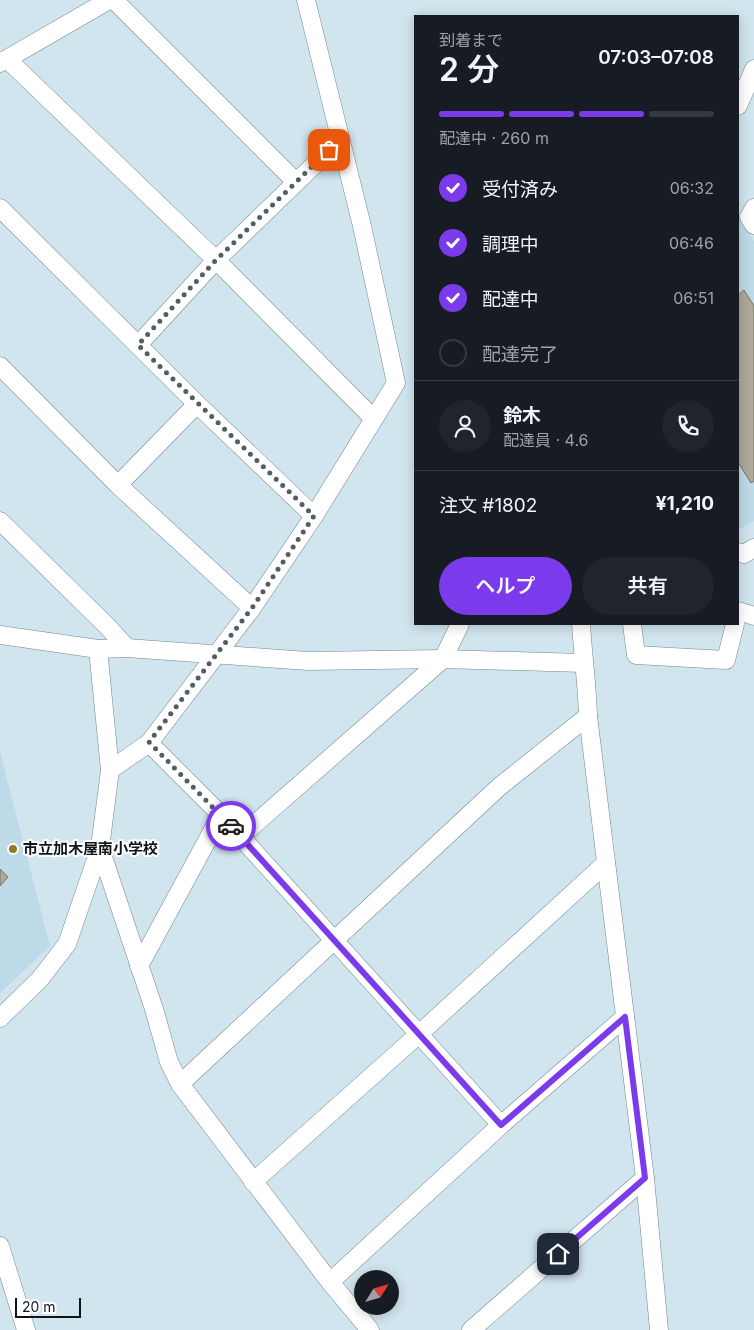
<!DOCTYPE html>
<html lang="ja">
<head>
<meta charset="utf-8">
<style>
	body { margin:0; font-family:Inter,"Noto Sans JP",sans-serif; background:#20242c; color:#f1f3f6; height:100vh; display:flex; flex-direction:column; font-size:19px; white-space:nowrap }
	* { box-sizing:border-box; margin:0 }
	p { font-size:16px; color:#9ea1a6 }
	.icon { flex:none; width:28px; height:28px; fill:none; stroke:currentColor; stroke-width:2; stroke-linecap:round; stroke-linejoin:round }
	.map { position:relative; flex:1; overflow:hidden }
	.drawer { position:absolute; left:414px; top:15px; width:325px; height:610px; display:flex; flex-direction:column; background:#171b24; border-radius:0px; box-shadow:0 2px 12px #0003 }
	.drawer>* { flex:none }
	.needle { width:32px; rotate:53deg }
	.fabs { position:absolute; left:354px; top:1270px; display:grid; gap:10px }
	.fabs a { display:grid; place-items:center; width:45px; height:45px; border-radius:50%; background:#171b24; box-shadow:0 2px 12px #0003; font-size:25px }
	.scale { position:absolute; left:15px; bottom:12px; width:66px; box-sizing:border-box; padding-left:5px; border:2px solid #0e1518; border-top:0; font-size:14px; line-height:18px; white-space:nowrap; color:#0e1518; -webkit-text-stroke:4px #fff; paint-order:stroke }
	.pin { position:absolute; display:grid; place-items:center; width:42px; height:42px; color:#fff; margin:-21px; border-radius:10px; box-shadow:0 2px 8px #0006 }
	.courier { position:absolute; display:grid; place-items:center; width:50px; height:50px; margin:-25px; border:4px solid #7c3aed; border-radius:50%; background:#fff; color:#222; box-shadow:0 1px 6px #0007 }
	.summary em { font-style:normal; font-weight:600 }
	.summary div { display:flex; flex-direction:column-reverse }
	.summary { display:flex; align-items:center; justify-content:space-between; height:85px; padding:0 25px }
	h1 { font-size:32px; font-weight:600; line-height:38px }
	.bar { display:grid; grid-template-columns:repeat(4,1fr); gap:8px 5px; align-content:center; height:60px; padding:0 25px }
	.bar i { height:6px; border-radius:4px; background:#363941 }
	.bar .selected { background:#7c3aed }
	.bar p { grid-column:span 4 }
	.line { display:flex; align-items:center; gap:12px; padding:0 25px; border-top:1px solid #363941 }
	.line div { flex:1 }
	.round { display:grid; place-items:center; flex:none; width:52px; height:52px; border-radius:26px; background:#20242c }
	ol { padding:0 25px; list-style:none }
	li { display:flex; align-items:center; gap:15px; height:55px }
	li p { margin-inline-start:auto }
	li .icon { padding:5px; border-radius:50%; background:#7c3aed; color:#fff; stroke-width:4 }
	li:last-child { color:#9ea1a6 }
	li i { width:28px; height:28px; border:2px solid #363941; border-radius:50% }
	.cta { display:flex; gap:10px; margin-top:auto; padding:10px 25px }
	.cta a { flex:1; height:58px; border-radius:30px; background:#7c3aed; color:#fff; font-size:20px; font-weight:600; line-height:58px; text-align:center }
	.cta a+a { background:#20242c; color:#f1f3f6 }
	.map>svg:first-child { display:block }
	.built { fill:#bedae8 }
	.building { fill:#aea998; stroke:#757060 }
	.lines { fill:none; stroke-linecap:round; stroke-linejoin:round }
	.street-casing { stroke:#73858e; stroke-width:19 }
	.street { stroke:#fff; stroke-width:18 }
	.done { stroke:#525e63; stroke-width:5; stroke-dasharray:0 9 }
	.route { stroke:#7c3aed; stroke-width:6 }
	.poi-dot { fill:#927a20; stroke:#fff; stroke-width:2 }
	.labels { text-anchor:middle; stroke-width:4; stroke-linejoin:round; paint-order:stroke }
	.poi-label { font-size:15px; font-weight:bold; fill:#0e1518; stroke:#fff; text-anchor:start }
</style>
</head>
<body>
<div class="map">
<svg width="754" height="1330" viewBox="0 0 754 1330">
	<rect width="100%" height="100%" fill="#d1e5ee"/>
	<g class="built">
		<polygon points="738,215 754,241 754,521 738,530"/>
		<polygon points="0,752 50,946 0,993"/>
	</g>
	<g class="building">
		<polygon points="744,290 754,306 754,481 751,483 738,462 738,295"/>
		<polygon points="0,869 8,877 0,886"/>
	</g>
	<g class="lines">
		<defs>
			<g id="street">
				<polyline points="114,0 296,182"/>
				<polyline points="7,59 216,260 374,419"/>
				<polyline points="0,63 109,0"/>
				<polyline points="738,106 754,69"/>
				<polyline points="0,208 197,404 314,516"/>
				<polyline points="754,208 749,217 754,225"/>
				<polyline points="138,345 216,260 340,140"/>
				<polyline points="0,366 118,485 252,608"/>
				<polyline points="118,485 197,404"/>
				<polyline points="0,521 108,627 127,648"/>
				<polyline points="738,552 744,554 754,548"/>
				<polyline points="738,611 754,616"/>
				<path d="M581,624C583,655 587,685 588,716L645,1178L659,1330"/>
				<polyline points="632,624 636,655 726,660 735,624"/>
				<polyline points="0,635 98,649 127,648 308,661 443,659 583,663"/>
				<polyline points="98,649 110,770"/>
				<polyline points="149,743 221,815 501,1125"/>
				<polyline points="240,837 443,659 460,624"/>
				<polyline points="100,848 154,1009 169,1062 180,1084 330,1282 370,1330"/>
				<polyline points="139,966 221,815"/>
				<polyline points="0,1018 40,979 67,944 100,848 110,770 149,743 252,608 314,516 396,383 362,226 306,0"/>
				<polyline points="180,1084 499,787 588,716"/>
				<polyline points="253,1182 419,1034 606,863"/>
				<polyline points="0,1246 26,1330"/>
				<polyline points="330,1282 501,1125 625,1017"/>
				<polyline points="471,1330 645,1178"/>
			</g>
		</defs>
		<use href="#street" class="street-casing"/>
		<use href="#street" class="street"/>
	</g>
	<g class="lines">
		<polyline class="done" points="231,826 149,742 252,608 314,516 138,345 216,260 329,150"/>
		<polyline class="route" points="231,826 501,1125 625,1017 645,1178 558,1254"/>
	</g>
	<circle class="poi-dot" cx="13" cy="849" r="5"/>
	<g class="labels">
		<g class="poi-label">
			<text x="23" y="854">市立加木屋南小学校</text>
		</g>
	</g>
</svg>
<div class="fabs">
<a><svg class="needle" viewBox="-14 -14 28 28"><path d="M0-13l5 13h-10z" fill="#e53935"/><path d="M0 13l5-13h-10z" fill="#9ea1a6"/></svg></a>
</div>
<div class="scale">20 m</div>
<div class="pin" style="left:329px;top:150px;background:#ea580c"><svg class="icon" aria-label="bag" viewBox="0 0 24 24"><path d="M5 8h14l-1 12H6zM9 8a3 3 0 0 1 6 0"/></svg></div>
<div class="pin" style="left:558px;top:1254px;background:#1f2937"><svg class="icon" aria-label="home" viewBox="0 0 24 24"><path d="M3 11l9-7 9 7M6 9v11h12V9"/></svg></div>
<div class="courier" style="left:231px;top:826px"><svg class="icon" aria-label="car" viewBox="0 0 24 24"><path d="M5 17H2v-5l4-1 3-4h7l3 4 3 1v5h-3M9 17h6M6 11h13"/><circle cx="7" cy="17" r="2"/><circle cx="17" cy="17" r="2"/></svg></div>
<section class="drawer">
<div class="summary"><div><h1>2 分</h1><p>到着まで</p></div><em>07:03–07:08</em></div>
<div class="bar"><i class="selected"></i><i class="selected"></i><i class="selected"></i><i></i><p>配達中 · 260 m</p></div>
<ol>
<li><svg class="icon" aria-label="check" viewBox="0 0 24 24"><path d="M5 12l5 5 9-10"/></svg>受付済み<p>06:32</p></li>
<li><svg class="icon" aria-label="check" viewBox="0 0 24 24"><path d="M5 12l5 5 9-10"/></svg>調理中<p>06:46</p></li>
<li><svg class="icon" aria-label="check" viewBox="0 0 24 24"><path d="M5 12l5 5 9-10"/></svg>配達中<p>06:51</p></li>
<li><i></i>配達完了</li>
</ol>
<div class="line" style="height:90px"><a class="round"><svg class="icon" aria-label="person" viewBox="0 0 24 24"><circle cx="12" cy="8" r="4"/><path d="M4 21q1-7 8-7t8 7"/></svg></a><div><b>鈴木</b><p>配達員 · 4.6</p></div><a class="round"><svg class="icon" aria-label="phone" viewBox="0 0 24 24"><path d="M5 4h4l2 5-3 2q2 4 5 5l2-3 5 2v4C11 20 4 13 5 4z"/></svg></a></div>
<div class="line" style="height:65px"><div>注文 #1802</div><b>¥1,210</b></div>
<div class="cta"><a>ヘルプ</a><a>共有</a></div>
</section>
</div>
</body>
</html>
